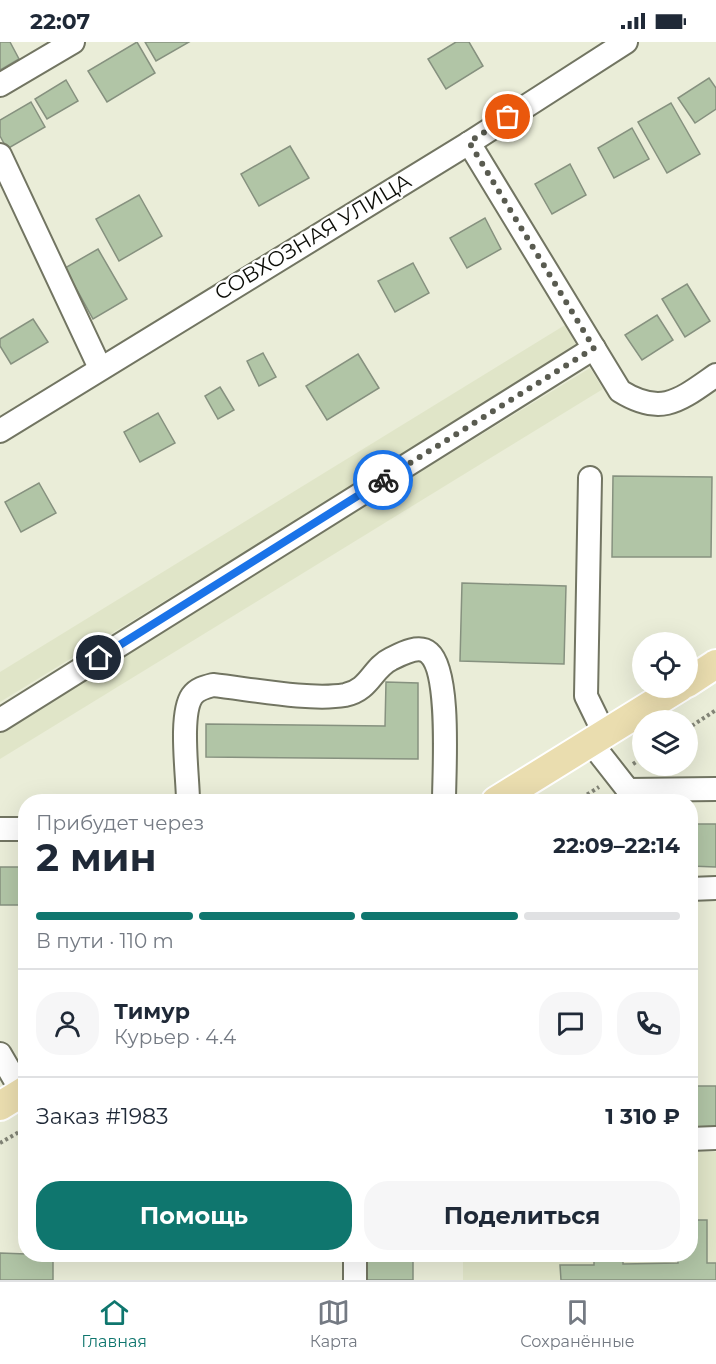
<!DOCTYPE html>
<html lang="ru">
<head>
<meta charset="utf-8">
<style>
	body { margin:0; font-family:Montserrat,sans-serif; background:#f6f6f7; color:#1f2937; height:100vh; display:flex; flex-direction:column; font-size:22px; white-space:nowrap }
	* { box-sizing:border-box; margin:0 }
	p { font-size:20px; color:#747a83 }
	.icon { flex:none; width:33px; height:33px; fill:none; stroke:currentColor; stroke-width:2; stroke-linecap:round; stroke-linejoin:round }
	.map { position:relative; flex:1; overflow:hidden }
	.sheet { position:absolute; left:18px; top:752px; width:680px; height:468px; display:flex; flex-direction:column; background:#fff; border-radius:24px; box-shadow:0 6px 24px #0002 }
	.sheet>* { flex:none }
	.controls { position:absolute; left:632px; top:590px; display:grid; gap:12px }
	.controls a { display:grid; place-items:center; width:66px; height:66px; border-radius:50%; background:#fff; box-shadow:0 6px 24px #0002; font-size:30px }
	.pin { position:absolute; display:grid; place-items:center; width:51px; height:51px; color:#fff; margin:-26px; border:3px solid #fff; border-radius:50%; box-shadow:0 2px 6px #0007 }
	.courier { position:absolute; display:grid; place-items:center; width:60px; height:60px; margin:-30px; border:4px solid #1a73e8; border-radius:50%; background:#fff; color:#222; box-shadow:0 2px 8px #0007 }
	.head em { font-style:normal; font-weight:700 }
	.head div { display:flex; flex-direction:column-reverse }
	.head { display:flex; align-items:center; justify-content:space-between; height:102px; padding:0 18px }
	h1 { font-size:39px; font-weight:700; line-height:45px }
	.bar { display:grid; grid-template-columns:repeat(4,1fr); gap:9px 6px; align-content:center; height:72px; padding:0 18px }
	.bar i { height:8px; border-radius:4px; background:#e0e1e3 }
	.bar .current { background:#0f766e }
	.bar p { grid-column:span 4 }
	.line { display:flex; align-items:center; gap:15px; padding:0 18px; border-top:2px solid #e0e1e3 }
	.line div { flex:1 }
	.round { display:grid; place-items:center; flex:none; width:63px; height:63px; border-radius:24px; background:#f6f6f7 }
	.cta { display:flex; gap:12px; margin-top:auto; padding:12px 18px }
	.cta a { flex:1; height:69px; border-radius:24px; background:#0f766e; color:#fff; font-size:24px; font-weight:700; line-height:69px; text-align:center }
	.cta a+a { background:#f6f6f7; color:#1f2937 }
	.status { display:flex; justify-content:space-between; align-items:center; height:42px; padding:0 30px; background:#fff; direction:ltr }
	.status svg { height:16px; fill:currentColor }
	.dock { display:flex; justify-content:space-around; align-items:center; height:84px; border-top:2px solid #e0e1e3; background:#fff; font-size:16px; color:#747a83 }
	.dock a { display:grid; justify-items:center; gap:3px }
	.dock .current { color:#0f766e }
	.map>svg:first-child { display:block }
	.built { fill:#e0e5c8 }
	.building { fill:#b1c5a6; stroke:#86917f; stroke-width:1.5 }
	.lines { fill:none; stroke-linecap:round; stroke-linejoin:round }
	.minor-casing { stroke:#727562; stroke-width:26 }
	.major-casing { stroke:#fff; stroke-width:32 }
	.path { stroke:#828476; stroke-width:4; stroke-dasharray:3 3; stroke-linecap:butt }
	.minor { stroke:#fff; stroke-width:22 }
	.major { stroke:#eaddaf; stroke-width:28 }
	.done { stroke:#595b50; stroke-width:6; stroke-dasharray:0 10.8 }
	.route { stroke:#1a73e8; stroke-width:8 }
	.labels { text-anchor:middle; stroke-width:4.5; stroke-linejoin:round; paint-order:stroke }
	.street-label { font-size:21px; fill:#0b0c06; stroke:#fff }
</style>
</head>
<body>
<div class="status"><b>22:07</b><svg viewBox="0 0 49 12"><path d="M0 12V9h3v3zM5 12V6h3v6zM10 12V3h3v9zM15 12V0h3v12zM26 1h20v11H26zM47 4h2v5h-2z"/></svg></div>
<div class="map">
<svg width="716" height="1238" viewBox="0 0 716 1238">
	<rect width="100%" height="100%" fill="#eaedd8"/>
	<g class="built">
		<polygon points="565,283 578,305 0,660 0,630"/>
		<polygon points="590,326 603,347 0,717 0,688"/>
		<polygon points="690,1109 716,1110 716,1238 463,1238 463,1212 690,1212"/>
	</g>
	<g class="building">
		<polygon points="0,0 10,0 19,17 0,28"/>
		<polygon points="137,0 155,31 107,60 88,29"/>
		<polygon points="145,0 189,0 156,19"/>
		<polygon points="456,0 469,0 483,24 446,47 428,17"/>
		<polygon points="709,36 716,46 716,67 695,81 678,56"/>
		<polygon points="66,38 78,59 47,77 35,57"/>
		<polygon points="31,60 45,85 7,107 0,94 0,78"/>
		<polygon points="671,61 700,112 667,131 638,80"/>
		<polygon points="632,86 649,117 614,136 598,106"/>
		<polygon points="290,104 309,136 259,164 241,132"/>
		<polygon points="570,122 586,153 552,172 535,142"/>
		<polygon points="139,153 162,194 119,219 96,177"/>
		<polygon points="485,176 501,207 467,226 450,196"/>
		<polygon points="98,207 127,257 93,277 65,226"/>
		<polygon points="413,221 429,251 395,270 378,239"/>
		<polygon points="687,242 710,279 685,295 662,257"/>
		<polygon points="657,273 673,298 642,318 625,293"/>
		<polygon points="33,277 48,300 11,322 0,304 0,297"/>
		<polygon points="263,311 276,335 259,344 247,319"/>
		<polygon points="358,312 379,346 327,378 306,344"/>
		<polygon points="220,345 234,368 218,377 205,354"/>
		<polygon points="158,371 175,401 140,420 124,390"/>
		<polygon points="613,434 712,435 711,515 612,515"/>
		<polygon points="39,441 56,471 21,490 5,460"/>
		<polygon points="462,541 566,544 564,622 460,619"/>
		<polygon points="386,640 418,641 418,717 206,715 206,682 385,684"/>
		<polygon points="690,782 716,782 716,825 690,824"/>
		<rect x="0" y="825" width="26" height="38"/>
		<rect x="690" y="1044" width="26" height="41"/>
		<polygon points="690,1178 707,1178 707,1221 716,1221 716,1238 561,1238 560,1223 594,1223 594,1212 623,1212 623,1222 678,1221 678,1212 690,1212"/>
		<polygon points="0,1211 53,1213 53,1238 0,1238"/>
		<rect x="367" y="1212" width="46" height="26"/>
	</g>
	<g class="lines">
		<defs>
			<g id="minor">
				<polyline points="0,43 73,0"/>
				<path d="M469,101L620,349C662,375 680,358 716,333"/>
				<polyline points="0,113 100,326"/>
				<polyline points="0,389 469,101 626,0"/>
				<polyline points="590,436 586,654 605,693"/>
				<polyline points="0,678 594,306"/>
				<polyline points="592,702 628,748 716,747"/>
				<path d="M188,759C188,735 179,673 192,654C197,647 205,645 213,643C250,647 310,659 345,653C370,648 372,626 391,617C401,612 419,602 429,611C451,630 444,729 444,759"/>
				<polyline points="0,787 26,787"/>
				<polyline points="690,847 716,846"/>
				<polyline points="0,1012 22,1050"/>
				<polyline points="690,1097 716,1096"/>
				<polyline points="355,1212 355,1238"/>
			</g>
			<g id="major">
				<polyline points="687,641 716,622"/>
				<polyline points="496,759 680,645"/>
				<polyline points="0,1064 26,1048"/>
			</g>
		</defs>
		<use href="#minor" class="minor-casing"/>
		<use href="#major" class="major-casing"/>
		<g class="path">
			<polyline points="687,687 716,668"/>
			<polyline points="633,722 642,716"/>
			<polyline points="577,759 599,745"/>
			<polyline points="0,1101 26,1086"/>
		</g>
		<use href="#minor" class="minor"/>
		<use href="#major" class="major"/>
	</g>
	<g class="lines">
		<polyline class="done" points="383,438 594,306 469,100 508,75"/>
		<polyline class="route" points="99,616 383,438"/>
	</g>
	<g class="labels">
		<g class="street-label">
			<text transform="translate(313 195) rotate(-31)" y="7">СОВХОЗНАЯ УЛИЦА</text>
		</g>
	</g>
</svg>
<div class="controls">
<a><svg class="icon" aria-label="locate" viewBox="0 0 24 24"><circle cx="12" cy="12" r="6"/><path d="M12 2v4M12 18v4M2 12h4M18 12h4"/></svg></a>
<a><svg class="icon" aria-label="layers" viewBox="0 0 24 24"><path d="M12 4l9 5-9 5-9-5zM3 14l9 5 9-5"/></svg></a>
</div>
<div class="pin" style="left:508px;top:75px;background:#ea580c"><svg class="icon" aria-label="bag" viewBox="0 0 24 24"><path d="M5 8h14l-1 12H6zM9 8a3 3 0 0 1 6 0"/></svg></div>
<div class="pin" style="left:99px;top:616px;background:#1f2937"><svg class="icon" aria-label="home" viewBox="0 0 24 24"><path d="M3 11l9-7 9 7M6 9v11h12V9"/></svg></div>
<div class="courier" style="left:383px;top:438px"><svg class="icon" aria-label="bike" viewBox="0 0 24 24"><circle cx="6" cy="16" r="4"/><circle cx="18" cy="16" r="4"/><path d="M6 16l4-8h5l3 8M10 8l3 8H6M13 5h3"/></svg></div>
<section class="sheet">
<div class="head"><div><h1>2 мин</h1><p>Прибудет через</p></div><em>22:09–22:14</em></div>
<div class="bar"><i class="current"></i><i class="current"></i><i class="current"></i><i></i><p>В пути · 110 m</p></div>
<div class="line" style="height:108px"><a class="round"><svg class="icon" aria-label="person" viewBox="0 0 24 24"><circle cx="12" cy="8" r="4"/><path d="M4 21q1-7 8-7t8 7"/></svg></a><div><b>Тимур</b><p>Курьер · 4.4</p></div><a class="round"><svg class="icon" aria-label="chat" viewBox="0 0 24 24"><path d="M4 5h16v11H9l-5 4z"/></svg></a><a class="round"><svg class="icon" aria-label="phone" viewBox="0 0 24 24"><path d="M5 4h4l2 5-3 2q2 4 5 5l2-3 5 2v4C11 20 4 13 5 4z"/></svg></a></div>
<div class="line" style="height:78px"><div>Заказ #1983</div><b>1 310 ₽</b></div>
<div class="cta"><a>Помощь</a><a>Поделиться</a></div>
</section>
</div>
<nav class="dock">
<a class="current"><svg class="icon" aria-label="home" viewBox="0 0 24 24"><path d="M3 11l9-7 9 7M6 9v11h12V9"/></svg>Главная</a>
<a><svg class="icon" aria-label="map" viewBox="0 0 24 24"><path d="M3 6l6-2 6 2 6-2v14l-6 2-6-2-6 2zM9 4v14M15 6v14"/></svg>Карта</a>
<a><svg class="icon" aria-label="saved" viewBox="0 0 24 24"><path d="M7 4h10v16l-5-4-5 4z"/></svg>Сохранённые</a>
</nav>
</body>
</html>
